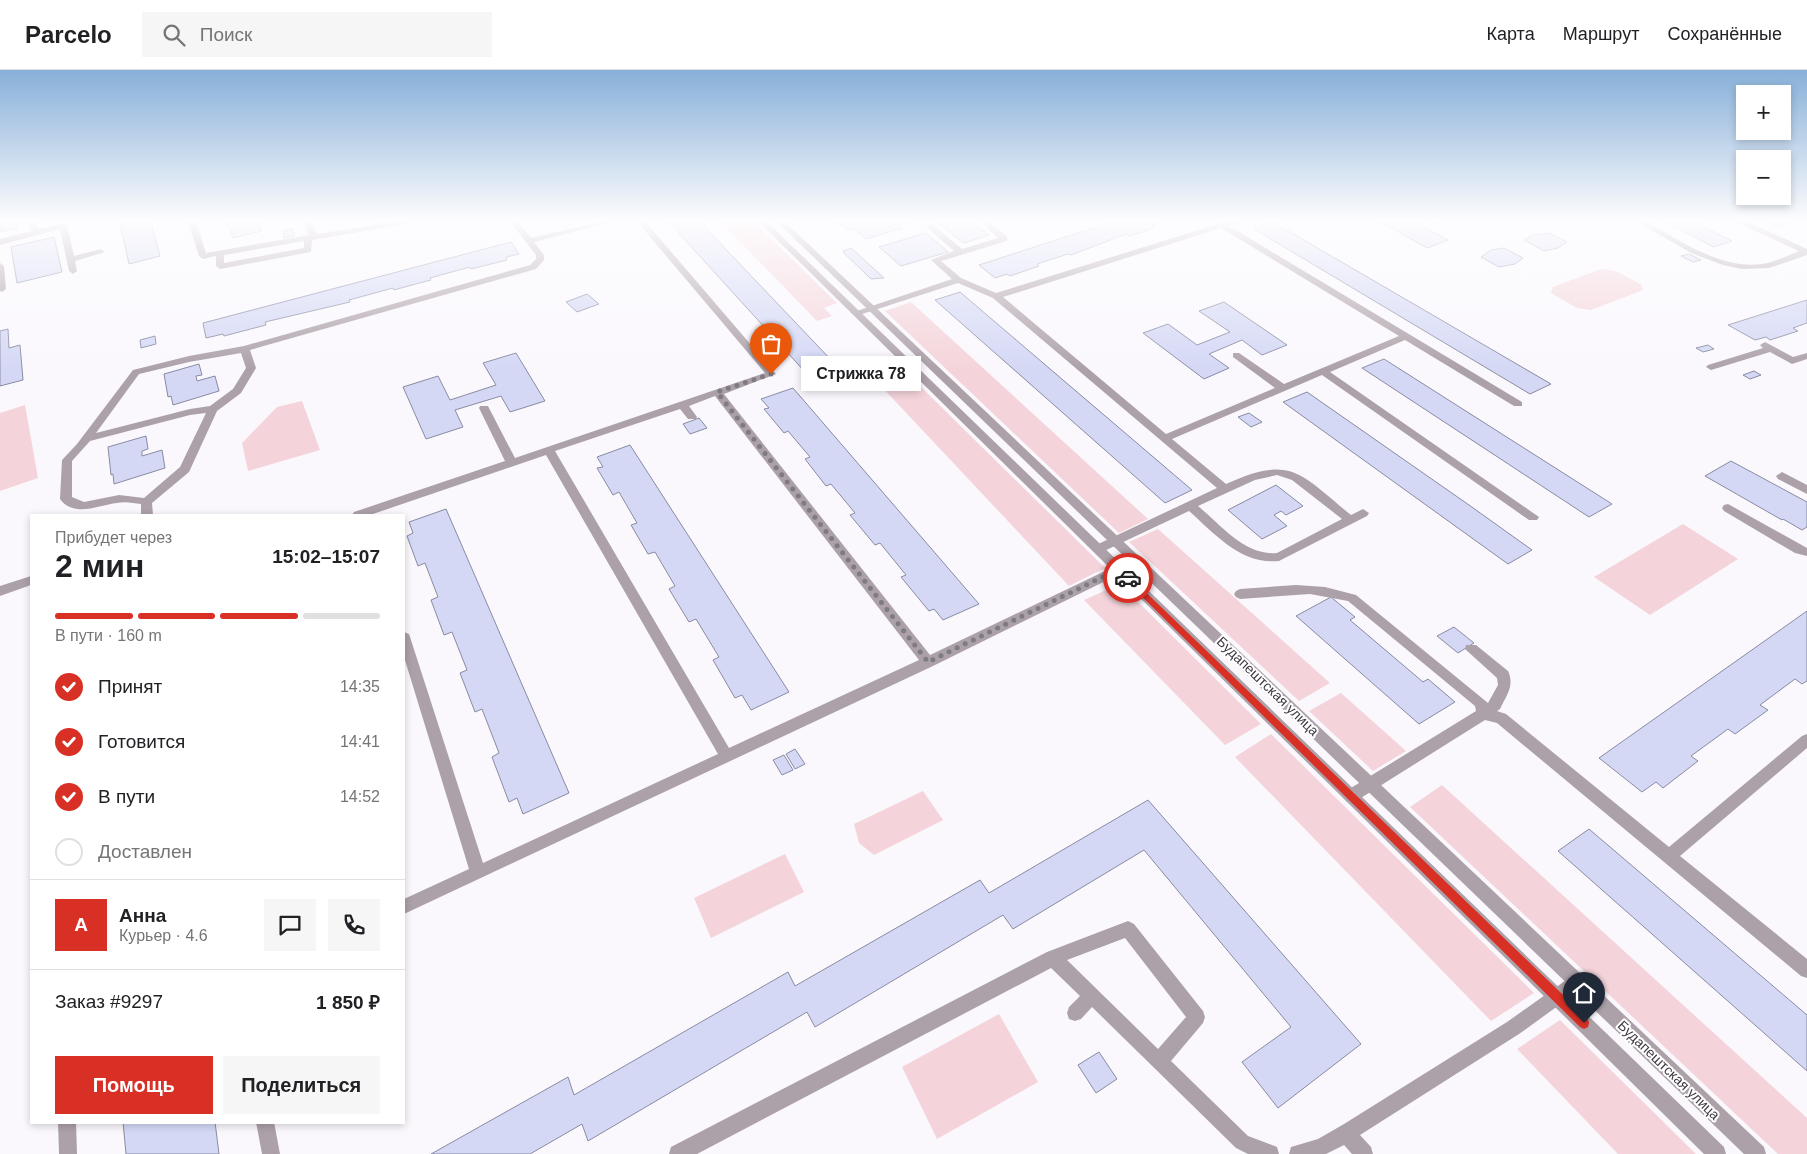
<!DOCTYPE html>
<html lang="ru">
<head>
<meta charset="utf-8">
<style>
	body { margin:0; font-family:Helvetica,sans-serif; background:#f6f6f6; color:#202124; height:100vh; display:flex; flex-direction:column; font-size:19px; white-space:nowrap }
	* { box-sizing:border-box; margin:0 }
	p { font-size:16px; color:#757577 }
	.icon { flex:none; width:28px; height:28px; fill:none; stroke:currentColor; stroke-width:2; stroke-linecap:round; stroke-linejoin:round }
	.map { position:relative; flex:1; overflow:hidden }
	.drawer { position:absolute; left:30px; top:444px; width:375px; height:610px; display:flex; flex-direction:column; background:#fff; border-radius:0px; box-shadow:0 2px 8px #0003 }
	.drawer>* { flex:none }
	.controls { position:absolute; left:1736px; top:15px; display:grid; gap:10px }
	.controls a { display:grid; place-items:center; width:55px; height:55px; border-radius:0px; background:#fff; box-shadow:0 2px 8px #0003; font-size:25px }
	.pin { position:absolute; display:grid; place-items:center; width:42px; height:42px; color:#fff; margin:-51px -21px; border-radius:50% 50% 50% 0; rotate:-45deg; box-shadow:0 0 5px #0007 }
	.pin .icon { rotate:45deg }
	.courier { position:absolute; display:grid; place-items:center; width:50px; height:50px; margin:-25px; border:4px solid #d93025; border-radius:50%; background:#fff; color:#222; box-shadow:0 1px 6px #0007 }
	.bubble { position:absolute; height:35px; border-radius:0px; background:#fff; box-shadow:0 2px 8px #0003; font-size:16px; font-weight:700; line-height:35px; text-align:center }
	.head em { font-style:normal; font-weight:700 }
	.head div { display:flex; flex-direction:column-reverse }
	.head { display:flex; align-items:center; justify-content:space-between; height:85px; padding:0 25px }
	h1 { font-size:32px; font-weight:700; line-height:38px }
	.bar { display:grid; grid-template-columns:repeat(4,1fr); gap:8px 5px; align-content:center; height:60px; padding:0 25px }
	.bar i { height:6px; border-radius:4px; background:#e0e0e0 }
	.bar .on { background:#d93025 }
	.bar p { grid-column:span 4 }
	.line { display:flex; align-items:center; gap:12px; padding:0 25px; border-top:1px solid #e0e0e0 }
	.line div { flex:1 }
	.round { display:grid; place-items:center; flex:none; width:52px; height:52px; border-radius:0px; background:#f6f6f6 }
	ol { padding:0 25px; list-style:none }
	li { display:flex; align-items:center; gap:15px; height:55px }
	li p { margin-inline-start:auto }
	li .icon { padding:5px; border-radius:50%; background:#d93025; color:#fff; stroke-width:4 }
	li:last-child { color:#757577 }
	li i { width:28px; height:28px; border:2px solid #e0e0e0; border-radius:50% }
	.action { display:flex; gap:10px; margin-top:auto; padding:10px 25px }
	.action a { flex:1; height:58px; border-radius:0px; background:#d93025; color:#fff; font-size:20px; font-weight:700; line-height:58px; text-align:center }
	.action a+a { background:#f6f6f6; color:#202124 }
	header { display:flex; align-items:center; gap:30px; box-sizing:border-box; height:70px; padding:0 25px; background:#fff; border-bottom:1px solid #e0e0e0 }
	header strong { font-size:24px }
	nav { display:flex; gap:28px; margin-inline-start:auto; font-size:18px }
	.search { width:350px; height:45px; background:#f6f6f6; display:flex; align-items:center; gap:12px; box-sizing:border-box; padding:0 18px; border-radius:0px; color:#757577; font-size:19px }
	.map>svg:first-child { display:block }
	.green { fill:#f4d4da }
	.building { fill:#d4d8f5; stroke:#898ba2 }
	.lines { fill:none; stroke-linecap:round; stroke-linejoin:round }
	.service { fill:#ada1a9; fill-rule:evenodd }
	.tertiary { fill:#ada1a9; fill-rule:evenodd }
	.route { fill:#d93025 }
	.done { stroke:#7e7b83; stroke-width:5; stroke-dasharray:0 9 }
	.labels { text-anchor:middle; stroke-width:4; stroke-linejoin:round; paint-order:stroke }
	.street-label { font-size:14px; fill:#3c3741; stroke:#fff }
</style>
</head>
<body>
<header>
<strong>Parcelo</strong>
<div class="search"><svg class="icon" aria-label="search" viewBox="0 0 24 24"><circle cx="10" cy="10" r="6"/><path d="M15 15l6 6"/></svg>Поиск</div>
<nav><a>Карта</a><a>Маршрут</a><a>Сохранённые</a></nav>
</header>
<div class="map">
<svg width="1807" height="1084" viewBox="0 0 1807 1084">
	<rect width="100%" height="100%" fill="#faf8fd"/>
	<g class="green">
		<polygon points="718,149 751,149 837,233 824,238 832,246 817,251"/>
		<polygon points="1601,199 1616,201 1642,215 1643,220 1591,240 1577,238 1551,223 1553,217"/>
		<polygon points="911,232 1148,449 1119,463 885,241"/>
		<polygon points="883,291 908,315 917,313 1105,498 1069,516 863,297"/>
		<polygon points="302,331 320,380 248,401 242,373 277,337"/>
		<polygon points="25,335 38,408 0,421 0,343"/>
		<polygon points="1683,454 1738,489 1650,545 1594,507"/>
		<polygon points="1158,459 1330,613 1299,631 1129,472"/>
		<polygon points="1120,514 1261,654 1225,675 1084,530"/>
		<polygon points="1341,623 1406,681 1373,701 1309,641"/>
		<polygon points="1271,664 1534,923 1491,951 1235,687"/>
		<polygon points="1442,715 1807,1048 1807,1084 1778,1084 1410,737"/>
		<polygon points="923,721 943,750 874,785 859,773 854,754"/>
		<polygon points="785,784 804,822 711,868 694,828"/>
		<polygon points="999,944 1038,1012 937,1069 902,997"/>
		<polygon points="1560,950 1696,1084 1618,1084 1517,979"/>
	</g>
	<g class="building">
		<polygon points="0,149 16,149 18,158 0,162"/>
		<polygon points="119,149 150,149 160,186 129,194"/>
		<polygon points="226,149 257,149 262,161 233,168"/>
		<polygon points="666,149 697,149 834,293 806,303"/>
		<polygon points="842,149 921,149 899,155 902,158 866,169"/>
		<polygon points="933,149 967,149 989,165 964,173"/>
		<polygon points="1121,149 1173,149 1152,155 1155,157 1143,162 1129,166 1126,164 1071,185 1068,184 1037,194 1039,196 1010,206 1007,204 995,208 979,195"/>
		<polygon points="1385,149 1408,149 1448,170 1427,178 1381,152 1387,150"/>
		<polygon points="1659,149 1688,149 1732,171 1714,177"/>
		<polygon points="1761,149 1788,149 1795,152 1778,157"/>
		<polygon points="844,150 853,158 847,160 837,152"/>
		<polygon points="1273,152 1551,314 1530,324 1254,159"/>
		<polygon points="293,159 294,166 284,168 283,161"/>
		<polygon points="926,163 948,182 901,196 879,177"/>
		<polygon points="1549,163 1567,172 1558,178 1544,181 1524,170 1533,165"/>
		<polygon points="54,167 62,202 17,213 11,177"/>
		<polygon points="511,172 519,184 506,187 507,190 471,199 470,197 430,208 431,210 412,215 394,220 393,218 349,230 350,232 265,252 266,255 224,266 223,264 206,268 203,253"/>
		<polygon points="851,178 884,208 871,209 844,183 843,181"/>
		<polygon points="1504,178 1523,188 1515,194 1499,197 1481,187 1491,180"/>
		<polygon points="1689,184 1701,190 1693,192 1681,186"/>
		<polygon points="960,222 1063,310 1192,420 1165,433 935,230"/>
		<polygon points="587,224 599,234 577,242 566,232"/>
		<polygon points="1807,230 1807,253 1793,258 1798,261 1770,270 1766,267 1755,270 1728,255"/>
		<polygon points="1224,232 1287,275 1262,285 1242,270 1209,284 1229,298 1204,309 1143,263 1168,254 1197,275 1230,262 1199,241"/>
		<polygon points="8,259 9,278 20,275 23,310 0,316 0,261"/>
		<polygon points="155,266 156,274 141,278 140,270"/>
		<polygon points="1708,275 1714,279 1703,282 1696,278"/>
		<polygon points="516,283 545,331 510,342 501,326 455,340 463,357 426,369 403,317 438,306 450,330 496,315 483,293"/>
		<polygon points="1384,289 1612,434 1589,447 1362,298"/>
		<polygon points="199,294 202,305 196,306 197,311 215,306 219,321 173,335 171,326 168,327 164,304"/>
		<polygon points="1754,301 1761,305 1750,309 1743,305"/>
		<polygon points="793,318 979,534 943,550 934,539 929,541 901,507 906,505 880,473 875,475 850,445 855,443 831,414 826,416 805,389 810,387 788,361 784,363 764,339 769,338 761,329"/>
		<polygon points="1307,322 1469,435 1532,480 1508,494 1283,332"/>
		<polygon points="1249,343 1262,352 1251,357 1238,347"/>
		<polygon points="699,348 707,358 690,364 683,354"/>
		<polygon points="146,366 148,379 142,381 142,386 162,380 165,398 114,414 113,404 111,405 108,377"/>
		<polygon points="630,375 789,622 751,640 742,625 735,628 713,590 719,587 696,549 689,552 669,519 675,516 655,482 648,484 631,455 637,453 619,422 613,425 597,398 603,397 597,387"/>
		<polygon points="1731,391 1807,432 1807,457 1802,460 1783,449 1782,450 1705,406"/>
		<polygon points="1276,415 1303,436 1286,445 1281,441 1274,445 1287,456 1262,469 1228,440"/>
		<polygon points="446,439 569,723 523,744 517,728 509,732 492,687 499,683 482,639 475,642 460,603 467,600 452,562 444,565 431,530 438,527 425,493 418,496 407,466 413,463 409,452"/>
		<polygon points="1331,527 1355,547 1350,550 1423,612 1428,609 1455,632 1419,654 1296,546"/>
		<polygon points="1807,541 1807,611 1802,614 1795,609 1760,635 1768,640 1735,664 1728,659 1691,686 1698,691 1663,718 1656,712 1642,722 1599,688"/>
		<polygon points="1454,557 1474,573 1458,583 1437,566"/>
		<polygon points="795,679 805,694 795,699 786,684"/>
		<polygon points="784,685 793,700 782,705 773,690"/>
		<polygon points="1148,730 1361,974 1278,1038 1242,992 1291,957 1144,780 1013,859 1003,845 815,957 807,942 588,1071 582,1054 530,1084 431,1084 568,1007 574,1025 788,902 795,916 980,810 989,823"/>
		<polygon points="1589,759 1807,945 1807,1001 1558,781"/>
		<polygon points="1099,982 1117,1009 1096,1023 1078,995"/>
		<polygon points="123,1052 215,1052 219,1084 126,1084"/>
	</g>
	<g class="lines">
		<g class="service">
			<polygon points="28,149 36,149 38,159 60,154 67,155 74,186 101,179 105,182 75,191 77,201 73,204 69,201 60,159 0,175 0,169 31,161"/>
			<path d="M187,149H195L206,183L309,165L302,149H310L317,164L411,149H427L423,151L312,170L311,182L220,199L216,196V186L203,189L199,186ZM304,171V178L224,193V185Z"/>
			<path d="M508,149H516L531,168L612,149H624L534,172L544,185V190L536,199L250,280L256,298L241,323L217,341L189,402L152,433L153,445H141V434C133,433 125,431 117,433C99,435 74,448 60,429L62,390L77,374L133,300L189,286L244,276L530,195L536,189V185ZM241,283L246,298L233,319L210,336L190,339L96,363L139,304L189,292ZM206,343L180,397L144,428L119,425L84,432L72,427V391L90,371L190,345Z"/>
			<path d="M635,149H643L776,304L724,324L930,585L1132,488L1136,487L1142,491L1140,494L933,596L404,844V829L469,799L404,587V562L409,564L410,567L483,793L718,684L546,385L370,445H352L354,442L505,391L479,338L480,336H488L489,338L515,388L765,303ZM715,326L919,590L729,678L555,381L680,339L688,349H696L697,347L689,336Z"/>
			<path d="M978,149H986L1007,167V171L941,191L961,208L996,223L1234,149H1245L1244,151L1229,156L1522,332V336H1514L1405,270L1330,302L1539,447L1537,450H1529L1322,305L1172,369L1226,414C1292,384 1300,404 1351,445L1363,439L1369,443L1367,446L1279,491C1241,495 1215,464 1189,441L1102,482H1094L1092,479L1094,476L1217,418L993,228L958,213L859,245L856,246L851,243L952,209L931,190L954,181L925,156L932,154L962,179L998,168ZM1221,158L1399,266L1284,314L1239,283H1233V287L1275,318L1166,364L1003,227ZM1277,405L1292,410L1342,449L1277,483C1245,486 1221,455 1198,436L1255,410Z"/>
			<polygon points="1439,149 1450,149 1436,154 1432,152"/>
			<polygon points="1521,149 1548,149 1534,154"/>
			<path d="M1632,149H1641C1677,168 1719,200 1762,194C1775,192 1787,186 1799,181L1733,151L1732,149H1742L1807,179V185L1769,198L1742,199L1723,195L1691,183Z"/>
			<polygon points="0,193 4,196 6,219 2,222 0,221"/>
			<polygon points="1765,272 1793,287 1807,283 1807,289 1792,294 1770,282 1711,300 1706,297 1708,295 1763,278 1760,275"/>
			<polygon points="1782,402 1807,415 1807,424 1778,409 1776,406"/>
			<polygon points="1728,434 1807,478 1807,486 1795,483 1724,441 1722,438 1724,435"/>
			<polygon points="31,506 31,515 0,526 0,516"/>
			<path d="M1296,515L1325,517L1356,525L1488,633L1498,615L1497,608L1465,579L1466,575H1476L1508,601C1515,616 1506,626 1500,639L1497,641L1506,644L1669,777L1802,666L1807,664V678L1680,786L1807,889V908L1801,906L1497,653L1485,650L1356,731L1351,732L1346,731L1344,726L1346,721L1476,641L1475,636L1348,531L1310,524L1240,529L1236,527L1234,524L1236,521L1240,519Z"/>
			<path d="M1128,851L1134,854L1203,941L1205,947L1203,953L1171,991L1248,1066L1277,1077L1279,1084H1248L1236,1078L1092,937L1081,949L1075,951L1069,949L1067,943L1069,937L1080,926L1051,898L697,1084H669L671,1077L1047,882ZM1125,868L1186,947L1158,979L1067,890Z"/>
			<polygon points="1576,903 1582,905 1584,911 1582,917 1562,933 1519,964 1360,1065 1371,1077 1373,1084 1352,1084 1344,1075 1326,1084 1289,1084 1291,1077 1318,1069 1344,1054 1507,952"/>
			<polygon points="58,1052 76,1052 77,1084 59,1084"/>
			<polygon points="256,1052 274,1052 280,1084 262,1084"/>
		</g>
		<g class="tertiary">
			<polygon points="756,149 764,149 1724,1077 1726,1084 1704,1084"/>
			<polygon points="774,149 782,149 1764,1077 1766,1084 1744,1084"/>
		</g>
	</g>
	<linearGradient id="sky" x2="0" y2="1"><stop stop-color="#87b0d9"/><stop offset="0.5" stop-color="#fdfcfe"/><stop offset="1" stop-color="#fdfcfe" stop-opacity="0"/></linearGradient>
	<rect width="1807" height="300" fill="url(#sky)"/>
	<polygon class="route" points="1128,505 1588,949 1589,953 1588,957 1584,959 1580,957 1125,510 1124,508"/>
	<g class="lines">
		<polyline class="done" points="771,304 717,322 928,592 1119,499 1128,508"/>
	</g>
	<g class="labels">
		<g class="street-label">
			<text transform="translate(1268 616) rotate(44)" y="5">Будапештская улица</text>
			<text transform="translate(1669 1000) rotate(44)" y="5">Будапештская улица</text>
		</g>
	</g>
</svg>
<div class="controls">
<a>+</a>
<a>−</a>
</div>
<div class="pin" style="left:771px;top:304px;background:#ea580c"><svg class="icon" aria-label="bag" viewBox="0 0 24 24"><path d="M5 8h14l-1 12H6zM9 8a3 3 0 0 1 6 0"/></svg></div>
<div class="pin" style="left:1584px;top:953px;background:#1f2937"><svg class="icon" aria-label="home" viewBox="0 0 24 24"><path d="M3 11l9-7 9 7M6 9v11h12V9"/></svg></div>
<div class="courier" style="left:1128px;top:508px"><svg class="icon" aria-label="car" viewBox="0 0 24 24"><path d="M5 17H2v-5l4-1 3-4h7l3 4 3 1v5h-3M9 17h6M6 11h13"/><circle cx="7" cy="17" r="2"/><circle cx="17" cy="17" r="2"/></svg></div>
<div class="bubble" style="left:801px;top:286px;width:120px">Стрижка 78</div>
<section class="drawer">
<div class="head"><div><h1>2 мин</h1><p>Прибудет через</p></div><em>15:02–15:07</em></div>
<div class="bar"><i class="on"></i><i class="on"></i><i class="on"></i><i></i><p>В пути · 160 m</p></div>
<ol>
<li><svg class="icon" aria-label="check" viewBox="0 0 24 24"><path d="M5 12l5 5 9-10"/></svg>Принят<p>14:35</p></li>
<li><svg class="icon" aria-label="check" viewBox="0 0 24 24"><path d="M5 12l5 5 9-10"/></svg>Готовится<p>14:41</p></li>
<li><svg class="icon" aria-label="check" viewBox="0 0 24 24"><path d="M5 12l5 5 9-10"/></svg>В пути<p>14:52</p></li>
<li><i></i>Доставлен</li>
</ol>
<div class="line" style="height:90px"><b class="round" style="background:#d93025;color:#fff">А</b><div><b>Анна</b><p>Курьер · 4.6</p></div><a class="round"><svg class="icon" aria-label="chat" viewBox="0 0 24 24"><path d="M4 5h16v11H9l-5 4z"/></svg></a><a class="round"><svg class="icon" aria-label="phone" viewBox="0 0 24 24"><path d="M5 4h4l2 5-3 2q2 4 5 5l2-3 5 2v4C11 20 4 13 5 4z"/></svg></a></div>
<div class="line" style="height:65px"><div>Заказ #9297</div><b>1 850 ₽</b></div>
<div class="action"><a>Помощь</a><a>Поделиться</a></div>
</section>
</div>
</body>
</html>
